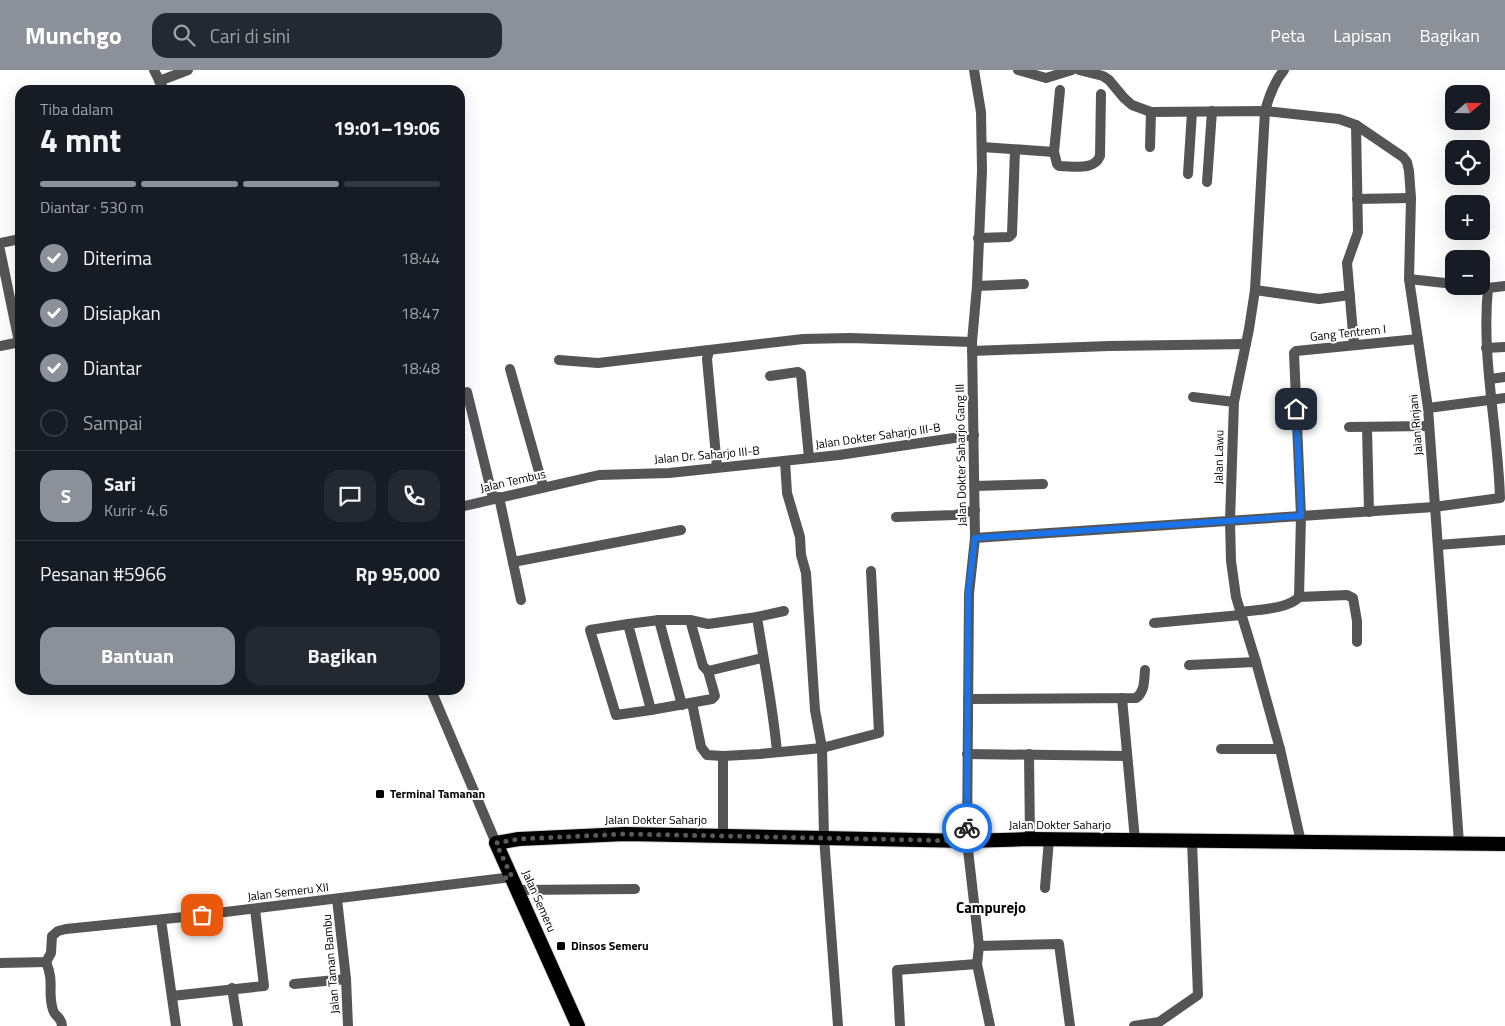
<!DOCTYPE html>
<html lang="id">
<head>
<meta charset="utf-8">
<style>
	body { margin:0; font-family:"Titillium Web",sans-serif; background:#242831; color:#f1f3f6; height:100vh; display:flex; flex-direction:column; font-size:19px; white-space:nowrap }
	* { box-sizing:border-box; margin:0 }
	p { font-size:16px; color:#9ea1a6 }
	.icon { flex:none; width:28px; height:28px; fill:none; stroke:currentColor; stroke-width:2; stroke-linecap:round; stroke-linejoin:round }
	.map { position:relative; flex:1; overflow:hidden }
	.side { position:absolute; left:15px; top:15px; width:450px; height:610px; display:flex; flex-direction:column; background:#171b24; border-radius:15px; box-shadow:0 5px 20px #0002 }
	.side>* { flex:none }
	.needle { width:32px; rotate:70deg }
	.controls { position:absolute; left:1445px; top:15px; display:grid; gap:10px }
	.controls a { display:grid; place-items:center; width:45px; height:45px; border-radius:10px; background:#171b24; box-shadow:0 5px 20px #0002; font-size:25px }
	.pin { position:absolute; display:grid; place-items:center; width:42px; height:42px; color:#fff; margin:-21px; border-radius:10px; box-shadow:0 2px 8px #0006 }
	.courier { position:absolute; display:grid; place-items:center; width:50px; height:50px; margin:-25px; border:4px solid #1a73e8; border-radius:50%; background:#fff; color:#222; box-shadow:0 1px 6px #0007 }
	.head em { font-style:normal; font-weight:700 }
	.head div { display:flex; flex-direction:column-reverse }
	.head { display:flex; align-items:center; justify-content:space-between; height:85px; padding:0 25px }
	h1 { font-size:32px; font-weight:700; line-height:38px }
	.bar { display:grid; grid-template-columns:repeat(4,1fr); gap:8px 5px; align-content:center; height:60px; padding:0 25px }
	.bar i { height:6px; border-radius:4px; background:#363941 }
	.bar .current { background:#8c9099 }
	.bar p { grid-column:span 4 }
	.line { display:flex; align-items:center; gap:12px; padding:0 25px; border-top:1px solid #363941 }
	.line div { flex:1 }
	.round { display:grid; place-items:center; flex:none; width:52px; height:52px; border-radius:15px; background:#242831 }
	ol { padding:0 25px; list-style:none }
	li { display:flex; align-items:center; gap:15px; height:55px }
	li p { margin-inline-start:auto }
	li .icon { padding:5px; border-radius:50%; background:#8c9099; color:#fff; stroke-width:4 }
	li:last-child { color:#9ea1a6 }
	li i { width:28px; height:28px; border:2px solid #363941; border-radius:50% }
	.action { display:flex; gap:10px; margin-top:auto; padding:10px 25px }
	.action a { flex:1; height:58px; border-radius:15px; background:#8c9099; color:#fff; font-size:20px; font-weight:700; line-height:58px; text-align:center }
	.action a+a { background:#242831; color:#f1f3f6 }
	header { display:flex; align-items:center; gap:30px; box-sizing:border-box; height:70px; padding:0 25px; background:#8c9099; color:#fff }
	header strong { font-size:24px }
	nav { display:flex; gap:28px; margin-inline-start:auto; font-size:18px }
	.search { width:350px; height:45px; background:#242831; display:flex; align-items:center; gap:12px; box-sizing:border-box; padding:0 18px; border-radius:15px; color:#9ea1a6; font-size:19px }
	.map>svg:first-child { display:block }
	.lines { fill:none; stroke-linecap:round; stroke-linejoin:round }
	.trunk-casing { stroke:#dbdbdb; stroke-width:16 }
	.minor { stroke:#555; stroke-width:10 }
	.tertiary { stroke:#555; stroke-width:10 }
	.trunk { stroke:#000; stroke-width:14 }
	.done { stroke:#595959; stroke-width:5; stroke-dasharray:0 9 }
	.route { stroke:#1a73e8; stroke-width:6 }
	.poi-dot { fill:#000; stroke:#fff; stroke-width:2 }
	.labels { text-anchor:middle; stroke-width:4; stroke-linejoin:round; paint-order:stroke }
	.street-label { font-size:12px; fill:#000; stroke:#fff }
	.poi-label { font-size:12px; font-weight:bold; fill:#000; stroke:#fff; text-anchor:start }
	.quarter-label { font-size:15px; font-weight:bold; fill:#000; stroke:#fff }
</style>
</head>
<body>
<header>
<strong>Munchgo</strong>
<div class="search"><svg class="icon" aria-label="search" viewBox="0 0 24 24"><circle cx="10" cy="10" r="6"/><path d="M15 15l6 6"/></svg>Cari di sini</div>
<nav><a>Peta</a><a>Lapisan</a><a>Bagikan</a></nav>
</header>
<div class="map">
<svg width="1505" height="956" viewBox="0 0 1505 956">
	<rect width="100%" height="100%" fill="#fff"/>
	<g class="lines">
		<defs>
			<polyline id="trunk" points="578,956 496,773 519,769 625,764 967,771 1030,769 1505,774"/>
		</defs>
		<use href="#trunk" class="trunk-casing"/>
		<g class="minor">
			<polyline points="974,0 981,42 982,101 977,216 972,272 975,468 969,524 967,771 979,876 977,894 990,956"/>
			<polyline points="1018,0 1046,8 1072,0"/>
			<polyline points="1079,0 1103,6 1109,10 1124,28 1132,35 1151,42"/>
			<polyline points="159,11 188,0"/>
			<path d="M1060,20L1054,82L1057,94L1059,96C1074,96 1094,101 1100,86L1101,24"/>
			<polyline points="982,77 1054,82"/>
			<polyline points="1150,77 1151,42 1265,41 1339,49 1356,55 1403,87 1407,92 1409,101 1411,128 1409,209 1428,338 1459,773"/>
			<polyline points="1188,104 1192,42"/>
			<polyline points="1207,112 1212,41"/>
			<polyline points="1357,129 1411,128"/>
			<polyline points="978,168 1009,167 1012,164 1015,80"/>
			<polyline points="0,173 20,169"/>
			<polyline points="0,180 19,272"/>
			<polyline points="1409,209 1454,214"/>
			<polyline points="977,216 1024,214"/>
			<polyline points="1476,216 1488,218 1505,216"/>
			<polyline points="1255,220 1319,229 1350,225"/>
			<path d="M1418,269L1296,281L1294,283L1301,446L1434,437L1500,428C1498,358 1481,288 1488,218"/>
			<polyline points="1354,275 1347,193 1358,162 1356,55"/>
			<polyline points="0,276 20,272"/>
			<polyline points="1486,278 1505,277"/>
			<polyline points="709,281 707,289 717,397"/>
			<polyline points="972,281 1109,276 1246,274"/>
			<polyline points="559,290 598,293 803,269 850,268 972,272"/>
			<polyline points="510,299 543,416"/>
			<polyline points="770,306 798,302 801,304 809,388"/>
			<polyline points="1490,309 1505,307"/>
			<polyline points="467,322 493,428"/>
			<polyline points="1193,327 1234,332"/>
			<polyline points="1428,338 1505,328"/>
			<polyline points="1349,357 1429,356"/>
			<polyline points="1367,357 1369,442"/>
			<polyline points="785,391 787,423 800,467 801,485 806,503 815,640 822,678 824,767 838,956"/>
			<polyline points="975,416 1043,414"/>
			<polyline points="499,427 521,530"/>
			<polyline points="460,437 599,405 669,403 839,385 974,365"/>
			<polyline points="896,447 955,445 975,440"/>
			<polyline points="975,468 1301,446 1299,527 1347,525 1353,528 1357,551 1357,572"/>
			<polyline points="1438,475 1505,470"/>
			<polyline points="513,492 681,460"/>
			<path d="M1240,542C1255,540 1289,539 1299,527"/>
			<polyline points="757,547 784,541"/>
			<polyline points="690,550 703,596 708,601 762,588"/>
			<polyline points="1154,553 1241,545"/>
			<polyline points="628,554 590,560 616,645 651,640 712,629 715,626 708,601"/>
			<polyline points="1189,595 1256,592"/>
			<polyline points="1122,628 1135,770"/>
			<path d="M968,629L1136,628C1145,622 1144,610 1145,600"/>
			<polyline points="692,633 701,677 707,685 723,686"/>
			<path d="M682,635L659,550H690L708,554L757,547C764,593 773,637 777,682"/>
			<polyline points="651,640 628,554 659,550"/>
			<polyline points="1221,679 1280,679"/>
			<polyline points="967,684 1127,686"/>
			<polyline points="1029,684 1030,769"/>
			<polyline points="723,766 723,686 760,684 822,678 879,663 871,501"/>
			<polyline points="1045,818 1049,769"/>
			<polyline points="517,820 635,819"/>
			<polyline points="337,829 346,909 348,956"/>
			<polyline points="161,850 176,956"/>
			<polyline points="979,876 1059,874 1070,956"/>
			<path d="M46,892C55,913 47,922 53,940C55,947 62,947 62,956"/>
			<polyline points="0,893 46,892 51,883 52,866 58,861 66,859 184,847 512,807"/>
			<polyline points="294,914 346,909"/>
			<polyline points="232,918 238,956"/>
			<polyline points="172,926 264,916 255,839"/>
			<polyline points="900,956 897,900 977,894"/>
			<polyline points="1134,956 1159,952 1198,925 1192,771"/>
		</g>
		<g class="tertiary">
			<polyline points="154,0 164,20"/>
			<path d="M1284,0C1274,12 1269,26 1265,41L1255,220L1249,259L1234,332L1230,451L1231,491L1236,527L1256,592L1280,679L1301,772"/>
			<polyline points="431,620 496,773"/>
		</g>
		<use href="#trunk" class="trunk"/>
	</g>
	<g class="lines">
		<polyline class="done" points="202,845 512,807 496,773 519,769 625,764 967,771 967,758"/>
		<polyline class="route" points="967,758 968,524 975,468 1301,446 1296,339"/>
	</g>
	<g class="poi-dot">
		<rect x="375" y="719" width="10" height="10" rx="2.5"/>
		<rect x="556" y="871" width="10" height="10" rx="2.5"/>
	</g>
	<g class="labels">
		<g class="street-label">
			<text transform="translate(1348 263) rotate(-6)" y="4">Gang Tentrem I</text>
			<text transform="translate(1416 355) rotate(-95)" y="4">Jalan Rinjani</text>
			<text transform="translate(878 366) rotate(-8)" y="4">Jalan Dokter Saharjo III-B</text>
			<text transform="translate(707 385) rotate(-5)" y="4">Jalan Dr. Saharjo III-B</text>
			<text transform="translate(961 385) rotate(-91)" y="4">Jalan Dokter Saharjo Gang III</text>
			<text transform="translate(1219 387) rotate(-89)" y="4">Jalan Lawu</text>
			<text transform="translate(513 411) rotate(-13)" y="4">Jalan Tembus</text>
			<text x="656" y="754">Jalan Dokter Saharjo</text>
			<text x="1060" y="759">Jalan Dokter Saharjo</text>
			<text transform="translate(288 822) rotate(-7)" y="4">Jalan Semeru XII</text>
			<text transform="translate(539 831) rotate(66)" y="4">Jalan Semeru</text>
			<text transform="translate(331 894) rotate(-95)" y="4">Jalan Taman Bambu</text>
		</g>
		<g class="poi-label">
			<text x="390" y="728">Terminal Tamanan</text>
			<text x="571" y="880">Dinsos Semeru</text>
		</g>
		<g class="quarter-label">
			<text x="991" y="843">Campurejo</text>
		</g>
	</g>
</svg>
<div class="controls">
<a><svg class="needle" viewBox="-14 -14 28 28"><path d="M0-13l5 13h-10z" fill="#e53935"/><path d="M0 13l5-13h-10z" fill="#9ea1a6"/></svg></a>
<a><svg class="icon" aria-label="locate" viewBox="0 0 24 24"><circle cx="12" cy="12" r="6"/><path d="M12 2v4M12 18v4M2 12h4M18 12h4"/></svg></a>
<a>+</a>
<a>−</a>
</div>
<div class="pin" style="left:202px;top:845px;background:#ea580c"><svg class="icon" aria-label="bag" viewBox="0 0 24 24"><path d="M5 8h14l-1 12H6zM9 8a3 3 0 0 1 6 0"/></svg></div>
<div class="pin" style="left:1296px;top:339px;background:#1f2937"><svg class="icon" aria-label="home" viewBox="0 0 24 24"><path d="M3 11l9-7 9 7M6 9v11h12V9"/></svg></div>
<div class="courier" style="left:967px;top:758px"><svg class="icon" aria-label="bike" viewBox="0 0 24 24"><circle cx="6" cy="16" r="4"/><circle cx="18" cy="16" r="4"/><path d="M6 16l4-8h5l3 8M10 8l3 8H6M13 5h3"/></svg></div>
<section class="side">
<div class="head"><div><h1>4 mnt</h1><p>Tiba dalam</p></div><em>19:01–19:06</em></div>
<div class="bar"><i class="current"></i><i class="current"></i><i class="current"></i><i></i><p>Diantar · 530 m</p></div>
<ol>
<li><svg class="icon" aria-label="check" viewBox="0 0 24 24"><path d="M5 12l5 5 9-10"/></svg>Diterima<p>18:44</p></li>
<li><svg class="icon" aria-label="check" viewBox="0 0 24 24"><path d="M5 12l5 5 9-10"/></svg>Disiapkan<p>18:47</p></li>
<li><svg class="icon" aria-label="check" viewBox="0 0 24 24"><path d="M5 12l5 5 9-10"/></svg>Diantar<p>18:48</p></li>
<li><i></i>Sampai</li>
</ol>
<div class="line" style="height:90px"><b class="round" style="background:#8c9099;color:#fff">S</b><div><b>Sari</b><p>Kurir · 4.6</p></div><a class="round"><svg class="icon" aria-label="chat" viewBox="0 0 24 24"><path d="M4 5h16v11H9l-5 4z"/></svg></a><a class="round"><svg class="icon" aria-label="phone" viewBox="0 0 24 24"><path d="M5 4h4l2 5-3 2q2 4 5 5l2-3 5 2v4C11 20 4 13 5 4z"/></svg></a></div>
<div class="line" style="height:65px"><div>Pesanan #5966</div><b>Rp 95,000</b></div>
<div class="action"><a>Bantuan</a><a>Bagikan</a></div>
</section>
</div>
</body>
</html>
